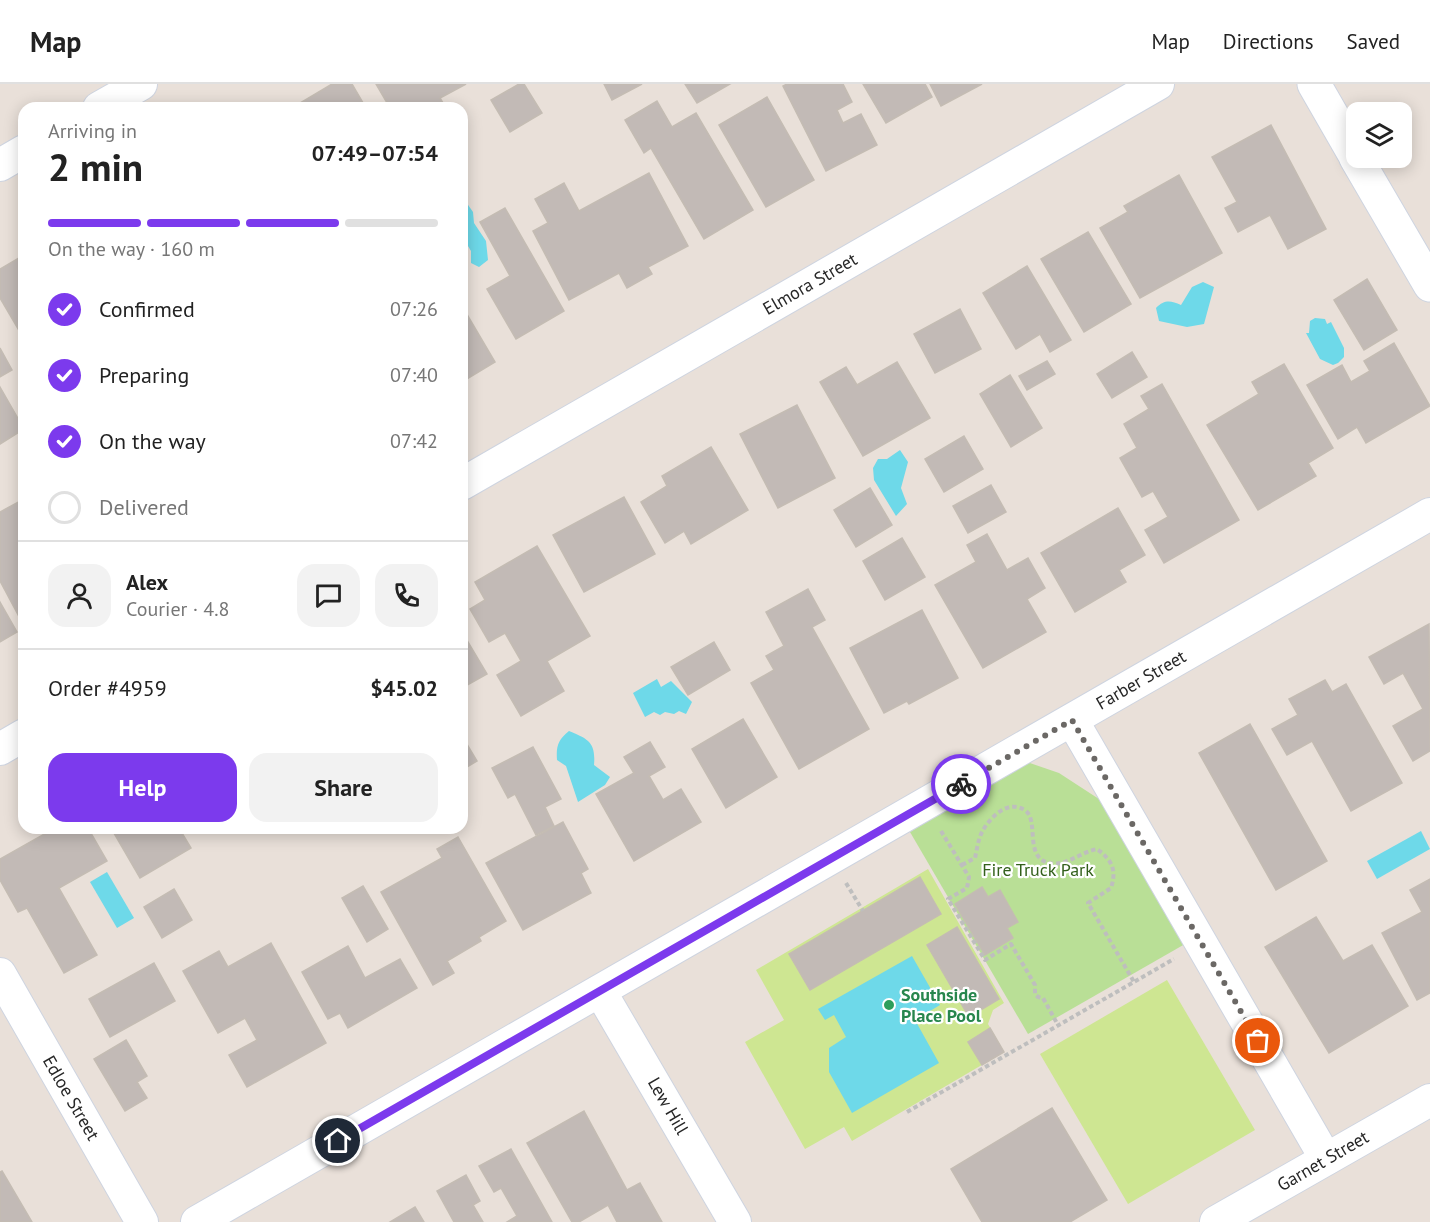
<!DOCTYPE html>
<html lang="en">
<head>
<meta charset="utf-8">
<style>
	body { margin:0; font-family:"PT Sans",sans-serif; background:#f2f2f2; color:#222; height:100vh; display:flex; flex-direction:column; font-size:22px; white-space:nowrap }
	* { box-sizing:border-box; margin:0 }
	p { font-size:20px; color:#767676 }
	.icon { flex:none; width:33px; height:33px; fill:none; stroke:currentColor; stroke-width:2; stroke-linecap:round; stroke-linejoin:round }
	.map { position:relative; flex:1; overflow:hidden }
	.side { position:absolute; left:18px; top:18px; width:450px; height:732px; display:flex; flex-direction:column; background:#fff; border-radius:18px; box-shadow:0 3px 15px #0003 }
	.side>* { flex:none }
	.controls { position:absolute; left:1346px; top:18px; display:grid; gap:12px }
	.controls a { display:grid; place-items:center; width:66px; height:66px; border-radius:12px; background:#fff; box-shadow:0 3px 15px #0003; font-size:30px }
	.pin { position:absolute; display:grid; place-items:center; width:51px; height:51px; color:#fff; margin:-26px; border:3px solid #fff; border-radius:50%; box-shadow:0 2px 6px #0007 }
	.courier { position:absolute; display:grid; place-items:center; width:60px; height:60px; margin:-30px; border:4px solid #7c3aed; border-radius:50%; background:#fff; color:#222; box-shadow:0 2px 8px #0007 }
	.head em { font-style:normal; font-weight:800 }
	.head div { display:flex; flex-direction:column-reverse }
	.head { display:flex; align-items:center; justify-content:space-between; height:102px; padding:0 30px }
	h1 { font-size:39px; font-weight:800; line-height:45px }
	.bar { display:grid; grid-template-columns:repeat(4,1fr); gap:9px 6px; align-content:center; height:72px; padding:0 30px }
	.bar i { height:8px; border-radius:4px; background:#e0e0e0 }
	.bar .on { background:#7c3aed }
	.bar p { grid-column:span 4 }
	.line { display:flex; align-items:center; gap:15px; padding:0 30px; border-top:2px solid #e0e0e0 }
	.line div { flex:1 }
	.round { display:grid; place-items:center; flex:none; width:63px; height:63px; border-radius:18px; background:#f2f2f2 }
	ol { padding:0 30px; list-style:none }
	li { display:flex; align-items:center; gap:18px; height:66px }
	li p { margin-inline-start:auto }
	li .icon { padding:6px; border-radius:50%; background:#7c3aed; color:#fff; stroke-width:4 }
	li:last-child { color:#767676 }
	li i { width:33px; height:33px; border:3px solid #e0e0e0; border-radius:50% }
	.action { display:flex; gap:12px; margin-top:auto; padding:12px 30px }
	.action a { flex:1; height:69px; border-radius:18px; background:#7c3aed; color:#fff; font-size:24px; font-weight:800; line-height:69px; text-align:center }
	.action a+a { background:#f2f2f2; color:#222 }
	header { display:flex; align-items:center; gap:36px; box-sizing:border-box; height:84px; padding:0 30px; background:#fff; border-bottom:2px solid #e0e0e0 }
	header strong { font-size:28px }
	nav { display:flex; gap:33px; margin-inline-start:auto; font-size:21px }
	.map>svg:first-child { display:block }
	.green { fill:#b9df96 }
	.pitch { fill:#cee692 }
	.water { fill:#6ed9e9 }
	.building { fill:#c2bab6; stroke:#c4bcb3; stroke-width:1.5 }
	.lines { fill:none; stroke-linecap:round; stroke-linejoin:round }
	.street-casing { stroke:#ced4e0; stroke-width:34 }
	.secondary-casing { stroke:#ced4e0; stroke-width:35 }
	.path { stroke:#bebebe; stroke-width:4; stroke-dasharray:4.5 3; stroke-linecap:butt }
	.street { stroke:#fff; stroke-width:32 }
	.secondary { stroke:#fff; stroke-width:33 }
	.done { stroke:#6b6865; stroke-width:6; stroke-dasharray:0 10.8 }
	.route { stroke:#7c3aed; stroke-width:8 }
	.leisure-dot { fill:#2e9e5b; stroke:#fff; stroke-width:2 }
	.labels { text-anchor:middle; stroke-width:4.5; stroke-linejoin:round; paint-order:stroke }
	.street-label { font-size:18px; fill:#272727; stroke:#fff }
	.park-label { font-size:18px; fill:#33601b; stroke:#fff }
	.leisure-label { font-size:18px; font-weight:bold; fill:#27864d; stroke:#fff; text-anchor:start }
</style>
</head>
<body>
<header>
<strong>Map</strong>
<nav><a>Map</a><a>Directions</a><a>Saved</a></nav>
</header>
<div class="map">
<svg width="1430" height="1138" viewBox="0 0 1430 1138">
	<rect width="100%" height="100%" fill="#e9e0d9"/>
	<polygon class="green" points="1024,677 1059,689 1102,717 1185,860 1028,950 910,748"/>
	<g class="pitch">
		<polygon points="928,785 1004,919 993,926 988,940 1004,968 852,1057 844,1043 805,1065 745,958 784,936 756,886"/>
		<polygon points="1167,896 1255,1046 1128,1120 1040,970"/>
	</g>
	<g class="water">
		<polygon points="466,118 473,128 474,139 486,157 488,176 479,183 471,179 471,167 462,152 462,120"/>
		<path d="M1203,198L1214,203L1204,240L1187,243L1159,237L1156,224C1165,215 1171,217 1181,221L1192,203Z"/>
		<polygon points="1315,234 1325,235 1327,240 1331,238 1344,264 1344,273 1338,279 1333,281 1320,275 1306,249 1309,249 1310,237"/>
		<polygon points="900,366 908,378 901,404 907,420 896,432 874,396 873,384 878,375 887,375"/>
		<polygon points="657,595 661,603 671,597 692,618 686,630 679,627 674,630 665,628 660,631 654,628 645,633 633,609"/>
		<path d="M569,647C588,655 596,658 594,681L610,693L605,701L578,718L566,682L557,676C556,662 558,656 569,647Z"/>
		<polygon points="1421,747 1430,765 1377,795 1367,777"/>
		<polygon points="107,788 134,834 117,844 90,798"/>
		<polygon points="912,872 940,921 915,936 939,979 852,1029 829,988 829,964 846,953 834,931 825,936 818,925"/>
	</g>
	<g class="building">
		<polygon points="332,0 352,0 366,24 296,24 295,22"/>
		<polygon points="376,0 466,0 440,14 446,24 390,24"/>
		<polygon points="519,0 524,0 542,29 510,48 491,16"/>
		<polygon points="604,0 642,0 612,16"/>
		<polygon points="685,0 730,0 697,19"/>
		<polygon points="787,0 843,0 852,18 837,26 843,39 861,30 877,61 826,87 783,2"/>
		<polygon points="863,0 925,0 932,13 886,39"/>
		<polygon points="930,0 982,0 941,22"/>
		<polygon points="767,13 814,96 766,123 719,41"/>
		<polygon points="657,17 672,43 696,29 753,126 704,155 651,64 644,69 625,36"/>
		<polygon points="1271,41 1326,145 1288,165 1270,131 1238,148 1225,124 1237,118 1212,73"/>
		<polygon points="649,89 688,162 648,183 652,190 627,204 619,189 569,216 533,147 548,139 535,115 564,99 579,127"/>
		<polygon points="1179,91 1222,169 1140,214 1100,144 1128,128 1124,122"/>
		<polygon points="505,124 564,227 516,255 487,205 510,192 480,138"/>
		<polygon points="1088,148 1131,220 1084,248 1041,175"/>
		<polygon points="24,171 24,255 0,214 0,185"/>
		<polygon points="1027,182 1071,256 1050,268 1040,250 1016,265 983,209"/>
		<polygon points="1367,195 1397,246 1364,266 1334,216"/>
		<polygon points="462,222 495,278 462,298"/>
		<polygon points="960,225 981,265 935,289 914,250"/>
		<polygon points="1394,259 1430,322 1366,359 1357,343 1338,355 1307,301 1342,281 1351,298 1370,287 1364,277"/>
		<polygon points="0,264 12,286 0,293"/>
		<polygon points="1132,268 1147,293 1112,314 1097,290"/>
		<polygon points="1047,277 1055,290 1027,306 1019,292"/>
		<polygon points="897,278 930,334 863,372 820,298 846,283 857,301"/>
		<polygon points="1284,280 1333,364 1308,379 1316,392 1258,426 1207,341 1259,310 1252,298"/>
		<polygon points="1010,291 1042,344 1011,363 980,310"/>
		<polygon points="1162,300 1239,436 1164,479 1145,446 1168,433 1153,407 1142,413 1120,374 1137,364 1124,340 1149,325 1141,312"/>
		<polygon points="0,303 24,345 0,360"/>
		<polygon points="797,321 835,394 778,424 740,350"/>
		<polygon points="964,352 983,385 944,408 925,375"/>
		<polygon points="711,363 748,426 691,460 684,447 665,459 641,418 667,402 662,392"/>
		<polygon points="991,401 1006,428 968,449 953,422"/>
		<polygon points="870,404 892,441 856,463 834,426"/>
		<polygon points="624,413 655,470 584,508 553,451"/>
		<polygon points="24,415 24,542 0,497 0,428"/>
		<polygon points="1118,424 1145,471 1119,486 1126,498 1075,528 1041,469"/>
		<polygon points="987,450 1007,486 1028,474 1045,504 1027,515 1046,548 983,584 935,501 976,478 967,461"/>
		<polygon points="902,454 925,493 885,516 863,477"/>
		<polygon points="537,462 590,552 547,577 564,607 521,632 497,591 521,577 505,549 489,558 470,525 485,516 475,498"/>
		<polygon points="808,505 825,536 812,543 869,645 799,685 751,599 774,586 766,572 784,562 766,528"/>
		<polygon points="0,518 17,548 0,558"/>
		<polygon points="922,526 958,594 909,620 907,617 884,629 850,564"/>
		<polygon points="1429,540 1430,667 1413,677 1393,642 1423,625 1403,589 1384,600 1369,573"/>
		<polygon points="462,548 487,590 462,604"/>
		<polygon points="714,558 730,586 688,611 671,583"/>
		<polygon points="1325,596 1332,608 1346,600 1402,699 1351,727 1312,657 1287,671 1272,645 1298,631 1289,615"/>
		<polygon points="743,635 777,693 726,724 692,665"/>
		<polygon points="1250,640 1327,777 1276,806 1199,669"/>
		<polygon points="462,652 477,677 462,686"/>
		<polygon points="650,658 665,683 649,692 663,716 681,705 701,738 634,777 596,710 634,689 624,673"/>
		<polygon points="533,663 561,715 545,723 554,742 536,751 515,710 508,714 492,684"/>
		<polygon points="563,738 588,785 581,789 591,809 523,846 486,779"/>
		<polygon points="55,744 88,744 107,777 59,804 97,871 64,889 27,824 18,828 0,796 0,775"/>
		<polygon points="111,744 179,744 191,764 140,794"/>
		<polygon points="458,753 506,837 479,853 481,857 447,877 454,889 433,901 381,808 442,774 437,765"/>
		<polygon points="920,793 941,830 810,906 789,870"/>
		<polygon points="1430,795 1430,909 1417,916 1382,849 1422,828 1410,806"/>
		<polygon points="363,802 388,845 367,858 342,814"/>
		<polygon points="982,803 988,813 1000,806 1018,838 1007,844 1013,854 985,871 955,820"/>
		<polygon points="174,805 192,836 162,854 144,823"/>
		<polygon points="1316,833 1343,877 1372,861 1408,922 1329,969 1265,863"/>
		<polygon points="957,843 999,915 969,933 927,861"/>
		<polygon points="271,859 326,959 247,1003 229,971 257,956 245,934 218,949 183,887 219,867 228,883"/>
		<polygon points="348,862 365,894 400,875 417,904 348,944 340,929 328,935 302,888"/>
		<polygon points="154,879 175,917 110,953 89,915"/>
		<polygon points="990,944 1004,968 982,981 968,958"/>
		<polygon points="126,956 147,992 137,998 147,1014 125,1027 94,975"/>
		<polygon points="1052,1024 1107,1116 1070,1138 982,1138 951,1085"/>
		<polygon points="584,1027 627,1106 640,1099 662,1138 617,1138 608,1121 579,1138 572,1138 527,1059"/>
		<polygon points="511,1065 552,1138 507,1138 517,1132 501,1104 494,1108 479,1082"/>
		<polygon points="2,1087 32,1138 0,1138 0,1088"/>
		<polygon points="466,1091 480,1117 473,1121 483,1138 454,1138 437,1107"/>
		<polygon points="415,1123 424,1138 390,1138"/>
	</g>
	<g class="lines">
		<defs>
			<g id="street">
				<polyline points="99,24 141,0"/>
				<polyline points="0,81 24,67"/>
				<polyline points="462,400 1158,0"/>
				<polyline points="1072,636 1326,1075"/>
				<polyline points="0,665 24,651"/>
				<polyline points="0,890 142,1138"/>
				<polyline points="600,907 735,1138"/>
				<polyline points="197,1138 1430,430"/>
				<polyline points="1216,1138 1430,1016"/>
			</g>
			<g id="secondary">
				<polyline points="1314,0 1356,73"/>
				<polyline points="1356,74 1430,201"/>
			</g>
		</defs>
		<use href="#street" class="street-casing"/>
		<use href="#secondary" class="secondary-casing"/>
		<g class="path">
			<polyline points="941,747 969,793 967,804 948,815 985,876 1011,860 1035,901 1035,910 1038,913 1043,914 1058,941"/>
			<path d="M962,781L975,774C977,765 978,756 982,748C990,733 1009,714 1026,727C1039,738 1024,773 1049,779C1065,783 1081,768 1097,765C1112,776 1117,786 1111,804L1088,819L1134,898"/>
			<polyline points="846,799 863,827"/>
			<polyline points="907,1028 1174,875"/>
		</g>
		<use href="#street" class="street"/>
		<use href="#secondary" class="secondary"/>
	</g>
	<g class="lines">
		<polyline class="done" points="961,700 1072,636 1258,957"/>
		<polyline class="route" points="338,1057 961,700"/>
	</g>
	<circle class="leisure-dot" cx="889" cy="921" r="6"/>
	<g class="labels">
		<g class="street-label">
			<text transform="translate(810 200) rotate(-30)" y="6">Elmora Street</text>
			<text transform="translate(1141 596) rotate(-30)" y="6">Farber Street</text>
			<text transform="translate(71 1014) rotate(60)" y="6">Edloe Street</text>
			<text transform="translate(668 1022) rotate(60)" y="6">Lew Hill</text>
			<text transform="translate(1323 1077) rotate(-30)" y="6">Garnet Street</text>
		</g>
		<g class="park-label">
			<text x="1038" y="792">Fire Truck Park</text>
		</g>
		<g class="leisure-label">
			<text x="901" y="917">Southside<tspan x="901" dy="21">Place Pool</tspan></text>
		</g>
	</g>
</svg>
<div class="controls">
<a><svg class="icon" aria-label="layers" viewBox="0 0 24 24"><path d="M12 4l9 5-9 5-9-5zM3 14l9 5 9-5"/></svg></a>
</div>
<div class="pin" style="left:1258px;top:957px;background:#ea580c"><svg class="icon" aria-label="bag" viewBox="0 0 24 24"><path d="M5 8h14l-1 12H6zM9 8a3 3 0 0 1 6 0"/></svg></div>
<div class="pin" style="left:338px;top:1057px;background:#1f2937"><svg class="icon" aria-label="home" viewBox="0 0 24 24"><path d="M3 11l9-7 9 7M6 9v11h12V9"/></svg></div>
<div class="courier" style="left:961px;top:700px"><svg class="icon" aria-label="bike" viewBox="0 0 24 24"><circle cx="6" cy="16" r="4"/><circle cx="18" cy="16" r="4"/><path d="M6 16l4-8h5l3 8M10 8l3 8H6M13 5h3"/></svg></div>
<section class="side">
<div class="head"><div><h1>2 min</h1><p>Arriving in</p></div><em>07:49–07:54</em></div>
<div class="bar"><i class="on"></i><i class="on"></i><i class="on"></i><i></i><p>On the way · 160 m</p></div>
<ol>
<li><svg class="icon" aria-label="check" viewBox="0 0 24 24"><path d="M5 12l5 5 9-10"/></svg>Confirmed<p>07:26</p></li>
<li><svg class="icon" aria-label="check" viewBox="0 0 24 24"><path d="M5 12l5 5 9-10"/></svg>Preparing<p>07:40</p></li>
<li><svg class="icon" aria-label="check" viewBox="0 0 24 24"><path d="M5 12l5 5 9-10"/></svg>On the way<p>07:42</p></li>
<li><i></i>Delivered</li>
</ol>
<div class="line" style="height:108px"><a class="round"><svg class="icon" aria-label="person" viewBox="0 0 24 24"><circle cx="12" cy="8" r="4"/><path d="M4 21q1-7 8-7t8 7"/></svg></a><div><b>Alex</b><p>Courier · 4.8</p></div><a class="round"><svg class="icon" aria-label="chat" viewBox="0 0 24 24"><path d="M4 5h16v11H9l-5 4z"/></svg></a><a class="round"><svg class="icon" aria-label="phone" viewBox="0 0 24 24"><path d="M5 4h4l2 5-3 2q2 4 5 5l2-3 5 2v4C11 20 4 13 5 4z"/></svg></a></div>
<div class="line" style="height:78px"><div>Order #4959</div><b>$45.02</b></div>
<div class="action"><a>Help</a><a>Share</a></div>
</section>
</div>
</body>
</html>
